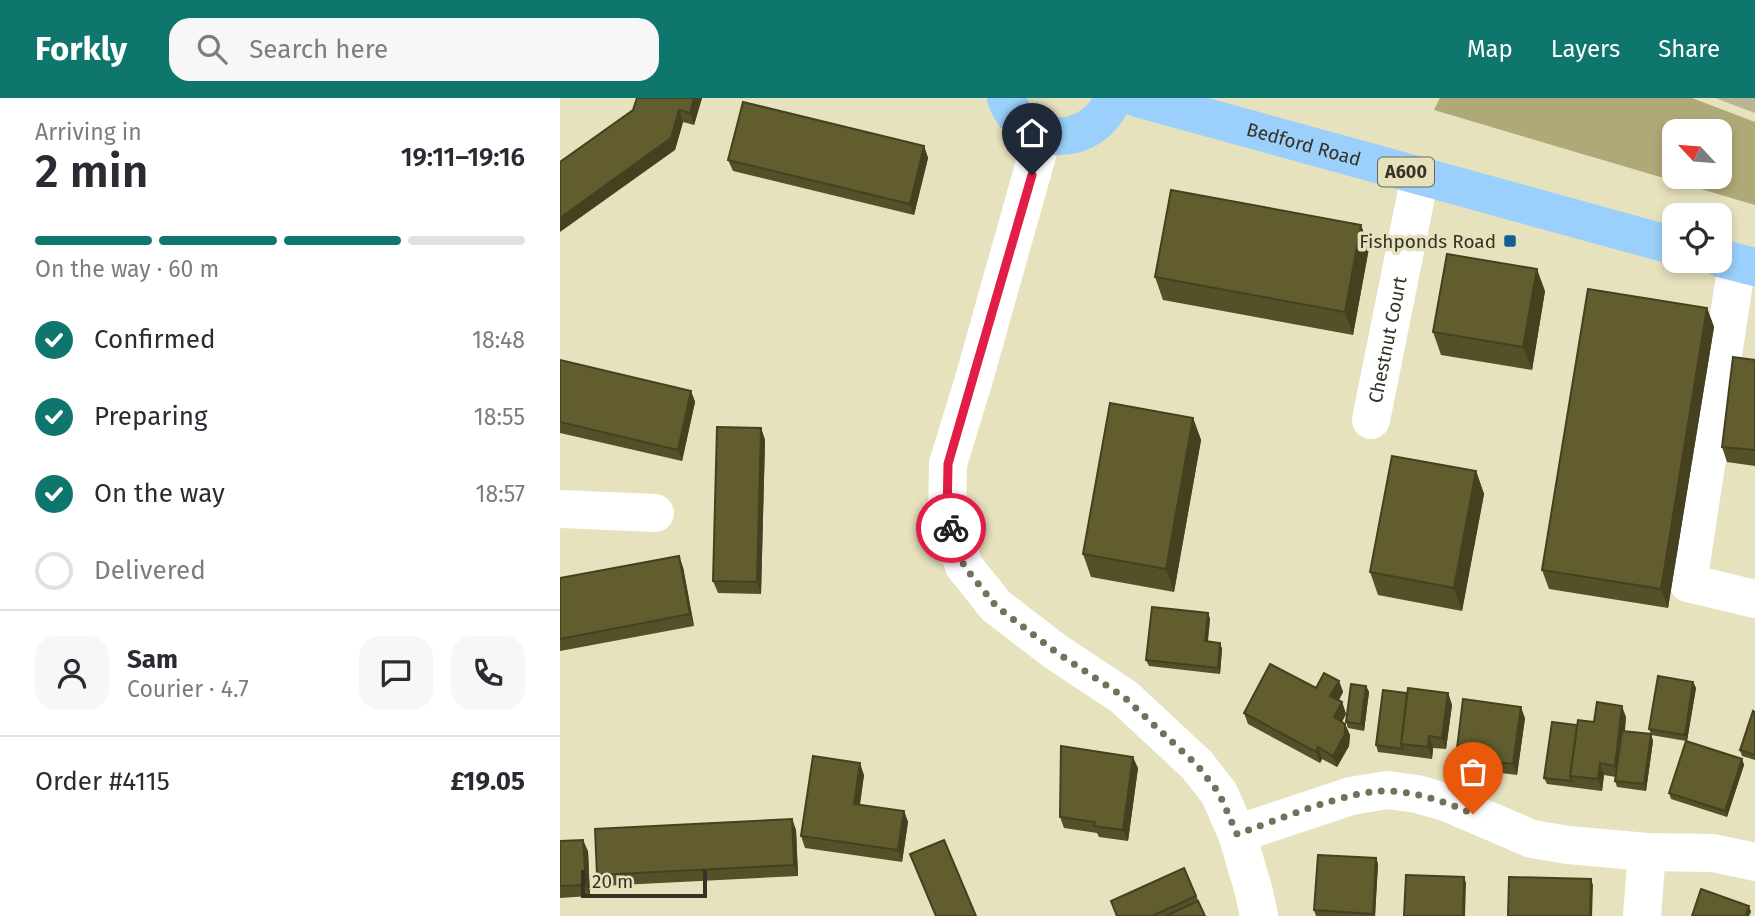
<!DOCTYPE html>
<html lang="en">
<head>
<meta charset="utf-8">
<style>
	body { margin:0; font-family:"Fira Sans",sans-serif; background:#f7f7f7; color:#2b2b33; height:100vh; display:flex; flex-direction:column; font-size:26px; white-space:nowrap }
	* { box-sizing:border-box; margin:0 }
	p { font-size:23px; color:#7c7c81 }
	.icon { flex:none; width:38px; height:38px; fill:none; stroke:currentColor; stroke-width:2; stroke-linecap:round; stroke-linejoin:round }
	.map { position:relative; flex:1; overflow:hidden }
	.details { display:flex; flex-direction:column; background:#fff; width:560px }
	.details>* { flex:none }
	.needle { width:46px; rotate:296deg }
	.controls { position:absolute; left:1102px; top:21px; display:grid; gap:14px }
	.controls a { display:grid; place-items:center; width:70px; height:70px; border-radius:14px; background:#fff; box-shadow:0 4px 10px #0003; font-size:35px }
	.scale { position:absolute; left:21px; bottom:18px; width:126px; box-sizing:border-box; padding-left:7px; border:4px solid #353325; border-top:0; font-size:19px; line-height:24px; white-space:nowrap; color:#353325; -webkit-text-stroke:5px #e6e2be; paint-order:stroke }
	.pin { position:absolute; display:grid; place-items:center; width:60px; height:60px; color:#fff; margin:-72px -30px; border-radius:50% 50% 50% 0; rotate:-45deg; box-shadow:0 0 7px #0007 }
	.pin .icon { rotate:45deg }
	.courier { position:absolute; display:grid; place-items:center; width:70px; height:70px; margin:-35px; border:5px solid #e11d48; border-radius:50%; background:#fff; color:#222; box-shadow:0 2px 9px #0007 }
	.summary em { font-style:normal; font-weight:600 }
	.summary div { display:flex; flex-direction:column-reverse }
	.summary { display:flex; align-items:center; justify-content:space-between; height:119px; padding:0 35px }
	h1 { font-size:46px; font-weight:600; line-height:52px }
	.bar { display:grid; grid-template-columns:repeat(4,1fr); gap:10px 7px; align-content:center; height:84px; padding:0 35px }
	.bar i { height:9px; border-radius:5px; background:#e1e1e2 }
	.bar .selected { background:#0f766e }
	.bar p { grid-column:span 4 }
	.line { display:flex; align-items:center; gap:18px; padding:0 35px; border-top:2px solid #e1e1e2 }
	.line div { flex:1 }
	.round { display:grid; place-items:center; flex:none; width:74px; height:74px; border-radius:21px; background:#f7f7f7 }
	ol { padding:0 35px; list-style:none }
	li { display:flex; align-items:center; gap:21px; height:77px }
	li p { margin-inline-start:auto }
	li .icon { padding:7px; border-radius:50%; background:#0f766e; color:#fff; stroke-width:4 }
	li:last-child { color:#7c7c81 }
	li i { width:38px; height:38px; border:4px solid #e1e1e2; border-radius:50% }
	header { display:flex; align-items:center; gap:42px; box-sizing:border-box; height:98px; padding:0 35px; background:#0f766e; color:#fff }
	header strong { font-size:33px }
	nav { display:flex; gap:38px; margin-inline-start:auto; font-size:24px }
	.search { width:490px; height:63px; background:#f7f7f7; display:flex; align-items:center; gap:18px; box-sizing:border-box; padding:0 24px; border-radius:21px; color:#7c7c81; font-size:26px }
	main { display:flex; flex:1; min-height:0 }
	.map>svg:first-child { display:block }
	.green { fill:#b9b592 }
	.forest { fill:#afa978; fill-rule:evenodd }
	.lines { fill:none; stroke-linecap:round; stroke-linejoin:round }
	.minor { stroke:#fff; stroke-width:38 }
	.major { stroke:#9ad0fb; stroke-width:38 }
	.wall { fill:#545028 }
	.shaded-wall { fill:#454120 }
	.building { fill:#625d2e; stroke:#454120; stroke-width:2 }
	.done { stroke:#73705b; stroke-width:7; stroke-dasharray:0 12.6 }
	.route { stroke:#e11d48; stroke-width:9 }
	.poi-dot { fill:#155e92; stroke:#e6e2be; stroke-width:2.5 }
	.labels { text-anchor:middle; stroke-width:7; stroke-linejoin:round; paint-order:stroke }
	.shield { fill:#e6e2be; stroke:#6a6853; stroke-width:2 }
	.shield-label { font-size:18px; font-weight:bold; fill:#353325 }
	.street-label { font-size:19px; fill:#353325; stroke:#e6e2be }
	.poi-label { font-size:19px; fill:#353325; stroke:#e6e2be; text-anchor:end }
</style>
</head>
<body>
<header>
<strong>Forkly</strong>
<div class="search"><svg class="icon" aria-label="search" viewBox="0 0 24 24"><circle cx="10" cy="10" r="6"/><path d="M15 15l6 6"/></svg>Search here</div>
<nav><a>Map</a><a>Layers</a><a>Share</a></nav>
</header>
<main>
<section class="details">
<div class="summary"><div><h1>2 min</h1><p>Arriving in</p></div><em>19:11–19:16</em></div>
<div class="bar"><i class="selected"></i><i class="selected"></i><i class="selected"></i><i></i><p>On the way · 60 m</p></div>
<ol>
<li><svg class="icon" aria-label="check" viewBox="0 0 24 24"><path d="M5 12l5 5 9-10"/></svg>Confirmed<p>18:48</p></li>
<li><svg class="icon" aria-label="check" viewBox="0 0 24 24"><path d="M5 12l5 5 9-10"/></svg>Preparing<p>18:55</p></li>
<li><svg class="icon" aria-label="check" viewBox="0 0 24 24"><path d="M5 12l5 5 9-10"/></svg>On the way<p>18:57</p></li>
<li><i></i>Delivered</li>
</ol>
<div class="line" style="height:126px"><a class="round"><svg class="icon" aria-label="person" viewBox="0 0 24 24"><circle cx="12" cy="8" r="4"/><path d="M4 21q1-7 8-7t8 7"/></svg></a><div><b>Sam</b><p>Courier · 4.7</p></div><a class="round"><svg class="icon" aria-label="chat" viewBox="0 0 24 24"><path d="M4 5h16v11H9l-5 4z"/></svg></a><a class="round"><svg class="icon" aria-label="phone" viewBox="0 0 24 24"><path d="M5 4h4l2 5-3 2q2 4 5 5l2-3 5 2v4C11 20 4 13 5 4z"/></svg></a></div>
<div class="line" style="height:91px"><div>Order #4115</div><b>£19.05</b></div>
</section>
<div class="map">
<svg width="1195" height="818" viewBox="0 0 1195 818">
	<rect width="100%" height="100%" fill="#e6e2be"/>
	<polygon class="green" points="1155,0 1195,0 1195,15"/>
	<path class="forest" d="M880,0H1132L1195,24V107L874,12ZM1115,33H1160V79H1115Z"/>
	<g class="lines">
		<g class="minor">
			<polyline points="483,36 414,281 388,366 387,419 404,468 436,508 496,554 564,599 637,667 659,695 677,736 694,794 699,818"/>
			<polyline points="1177,165 1128,485 1195,501"/>
			<path id="s1" d="M811,322L860,78"/>
			<polyline points="0,411 95,415"/>
			<polyline points="677,736 791,698 827,692 857,696 888,705 972,741 1008,747 1087,754 1153,755 1195,764"/>
			<polyline points="1082,818 1087,754"/>
		</g>
		<g class="major">
			<path d="M446,0C464,52 534,50 553,0"/>
			<path id="s2" d="M577,0L1115,148"/>
			<polyline points="1160,160 1195,169"/>
		</g>
	</g>
	<g class="wall">
		<polygon points="77,0 142,0 134,27 123,24 115,52"/>
		<polygon points="364,48 368,60 354,117 173,73 168,62"/>
		<polygon points="801,127 809,150 793,237 603,202 595,179"/>
		<polygon points="985,193 972,272 881,257 873,234"/>
		<polygon points="1147,210 1154,229 1108,510 989,491 982,472"/>
		<polygon points="0,262 131,293 135,304 122,363 0,335"/>
		<polygon points="1195,262 1195,368 1167,364 1162,349"/>
		<polygon points="633,320 641,342 614,494 531,479 523,456"/>
		<polygon points="201,330 205,342 201,496 158,495 153,483"/>
		<polygon points="916,373 924,396 902,513 818,497 810,474"/>
		<polygon points="123,469 134,528 0,553 0,480"/>
		<polygon points="648,515 650,521 648,543 660,545 662,551 660,576 589,568 586,562"/>
		<polygon points="779,583 783,594 779,602 782,604 786,616 782,624 785,626 790,637 789,648 777,669 762,661 760,665 688,626 684,615"/>
		<polygon points="1133,584 1136,590 1127,643 1182,661 1184,667 1167,719 1111,701 1109,695 1126,643 1091,637 1093,643 1086,693 1057,689 1055,683 1056,679 1044,677 1042,693 987,686 984,680 1017,627 1066,619 1065,633 1091,636 1089,631"/>
		<polygon points="806,588 809,594 804,633 788,630 786,624"/>
		<polygon points="888,595 892,607 886,651 873,650 872,661 818,654 816,647"/>
		<polygon points="1195,614 1195,662 1182,658 1180,652"/>
		<polygon points="965,620 957,677 900,670 896,659"/>
		<polygon points="578,670 568,743 539,739 537,735 504,730 500,719"/>
		<polygon points="304,677 300,707 344,713 348,724 342,764 245,750 241,738"/>
		<polygon points="232,721 236,732 238,778 41,788 37,777"/>
		<polygon points="0,743 28,753 30,798 0,800"/>
		<polygon points="816,760 818,766 815,818 756,818 754,812"/>
		<polygon points="624,770 645,818 556,818 551,803"/>
	</g>
	<g class="shaded-wall">
		<polygon points="134,0 142,0 134,27 130,15"/>
		<polygon points="119,12 123,24 115,52 0,134 0,120"/>
		<polygon points="364,48 368,60 354,117 350,106"/>
		<polygon points="801,127 809,150 793,237 785,214"/>
		<polygon points="977,171 985,193 972,272 963,249"/>
		<polygon points="1147,210 1154,229 1108,510 1101,491"/>
		<polygon points="131,293 135,304 122,363 118,352"/>
		<polygon points="633,320 641,342 614,494 606,471"/>
		<polygon points="201,330 205,342 201,496 197,484"/>
		<polygon points="916,373 924,396 902,513 894,490"/>
		<polygon points="119,458 123,469 134,528 130,516"/>
		<polygon points="648,515 650,521 647,549 645,543"/>
		<polygon points="660,545 662,551 660,576 658,570"/>
		<polygon points="779,583 783,594 775,609 770,598"/>
		<polygon points="1133,584 1136,590 1127,643 1125,637"/>
		<polygon points="806,588 809,594 804,633 801,626"/>
		<polygon points="888,595 892,607 886,651 882,640"/>
		<polygon points="782,604 786,616 778,631 774,619"/>
		<polygon points="1062,608 1066,619 1059,679 1055,668"/>
		<polygon points="961,609 965,620 957,677 953,666"/>
		<polygon points="785,626 790,637 789,648 777,669 773,658"/>
		<polygon points="1091,636 1093,643 1086,693 1084,686"/>
		<polygon points="869,638 873,650 872,661 868,649"/>
		<polygon points="758,649 762,661 760,665 756,654"/>
		<polygon points="573,659 578,670 568,743 563,732"/>
		<polygon points="1182,661 1184,667 1167,719 1165,713"/>
		<polygon points="300,665 304,677 298,717 294,706"/>
		<polygon points="1040,665 1044,677 1042,693 1038,681"/>
		<polygon points="344,713 348,724 342,764 338,752"/>
		<polygon points="232,721 236,732 238,778 234,767"/>
		<polygon points="23,742 28,753 30,798 26,787"/>
		<polygon points="816,760 818,766 815,818 814,818 813,816"/>
		<polygon points="904,779 906,785 905,818 903,818"/>
		<polygon points="1031,781 1033,787 1032,818 1030,818"/>
		<polygon points="1189,808 1191,814 1189,818 1185,818"/>
	</g>
	<g class="building">
		<polygon points="77,0 134,0 130,15 119,12 111,40 0,120 0,64 73,12"/>
		<polygon points="183,4 364,48 350,106 168,62"/>
		<polygon points="611,92 801,127 785,214 595,179"/>
		<polygon points="887,156 977,171 963,249 873,234"/>
		<polygon points="1028,191 1147,210 1101,491 982,472"/>
		<polygon points="1173,259 1195,262 1195,352 1162,349"/>
		<polygon points="0,262 131,293 118,352 0,324"/>
		<polygon points="550,305 633,320 606,471 523,456"/>
		<polygon points="157,329 201,330 197,484 153,483"/>
		<polygon points="832,358 916,373 894,490 810,474"/>
		<polygon points="119,458 130,516 0,541 0,480"/>
		<polygon points="592,509 648,515 645,543 660,545 658,570 586,562"/>
		<polygon points="710,566 756,590 764,575 779,583 770,598 782,604 774,619 785,626 785,636 773,658 758,649 756,654 684,615"/>
		<polygon points="1098,578 1133,584 1125,637 1089,631"/>
		<polygon points="791,586 806,588 801,626 786,624"/>
		<polygon points="848,590 888,595 882,640 869,638 868,649 841,646"/>
		<polygon points="823,592 847,595 841,646 843,651 816,647"/>
		<polygon points="903,601 961,609 953,666 896,659"/>
		<polygon points="1037,604 1062,608 1055,668 1040,665 1038,681 1010,678 1018,622 1034,624"/>
		<polygon points="1193,613 1195,614 1195,657 1180,652"/>
		<polygon points="992,624 1017,627 1010,678 1012,683 984,680"/>
		<polygon points="1062,633 1091,636 1084,686 1055,683"/>
		<polygon points="1126,643 1182,661 1165,713 1109,695"/>
		<polygon points="501,648 573,659 563,732 534,728 535,724 500,719"/>
		<polygon points="253,658 300,665 294,706 344,713 338,752 241,738"/>
		<polygon points="232,721 234,767 37,777 35,731"/>
		<polygon points="23,742 26,787 0,788 0,743"/>
		<polygon points="384,742 416,818 376,818 350,756"/>
		<polygon points="758,757 816,760 813,816 754,812"/>
		<polygon points="624,770 636,798 592,818 557,818 551,803"/>
		<polygon points="846,777 904,779 903,818 844,818"/>
		<polygon points="949,779 1031,781 1030,818 948,818"/>
		<polygon points="1141,791 1189,808 1185,818 1132,818"/>
		<polygon points="638,803 645,818 606,818"/>
	</g>
	<g class="lines">
		<path class="done" d="M391,430L404,468L436,508L496,554L564,599L637,667L659,695L677,736C716,723 790,691 829,693C858,694 886,704 913,716"/>
		<polyline class="route" points="391,430 387,419 388,366 472,77"/>
	</g>
	<rect class="poi-dot" x="943" y="136" width="14" height="14" rx="3.5"/>
	<g class="labels">
		<rect class="shield" x="818" y="59.5" width="56" height="29" rx="5"/>
		<g class="shield-label">
			<text x="846" y="80">A600</text>
		</g>
		<g class="street-label">
			<text dy="7" stroke="none"><textPath href="#s2" startOffset="173">Bedford Road</textPath></text>
			<text dy="7" stroke="none"><textPath href="#s1" startOffset="82">Chestnut Court</textPath></text>
		</g>
		<g class="poi-label">
			<text x="936" y="150">Fishponds Road</text>
		</g>
	</g>
</svg>
<div class="controls">
<a><svg class="needle" viewBox="-14 -14 28 28"><path d="M0-13l5 13h-10z" fill="#e53935"/><path d="M0 13l5-13h-10z" fill="#7c7c81"/></svg></a>
<a><svg class="icon" aria-label="locate" viewBox="0 0 24 24"><circle cx="12" cy="12" r="6"/><path d="M12 2v4M12 18v4M2 12h4M18 12h4"/></svg></a>
</div>
<div class="scale">20 m</div>
<div class="pin" style="left:913px;top:716px;background:#ea580c"><svg class="icon" aria-label="bag" viewBox="0 0 24 24"><path d="M5 8h14l-1 12H6zM9 8a3 3 0 0 1 6 0"/></svg></div>
<div class="pin" style="left:472px;top:77px;background:#1f2937"><svg class="icon" aria-label="home" viewBox="0 0 24 24"><path d="M3 11l9-7 9 7M6 9v11h12V9"/></svg></div>
<div class="courier" style="left:391px;top:430px"><svg class="icon" aria-label="bike" viewBox="0 0 24 24"><circle cx="6" cy="16" r="4"/><circle cx="18" cy="16" r="4"/><path d="M6 16l4-8h5l3 8M10 8l3 8H6M13 5h3"/></svg></div>
</div>
</main>
</body>
</html>
